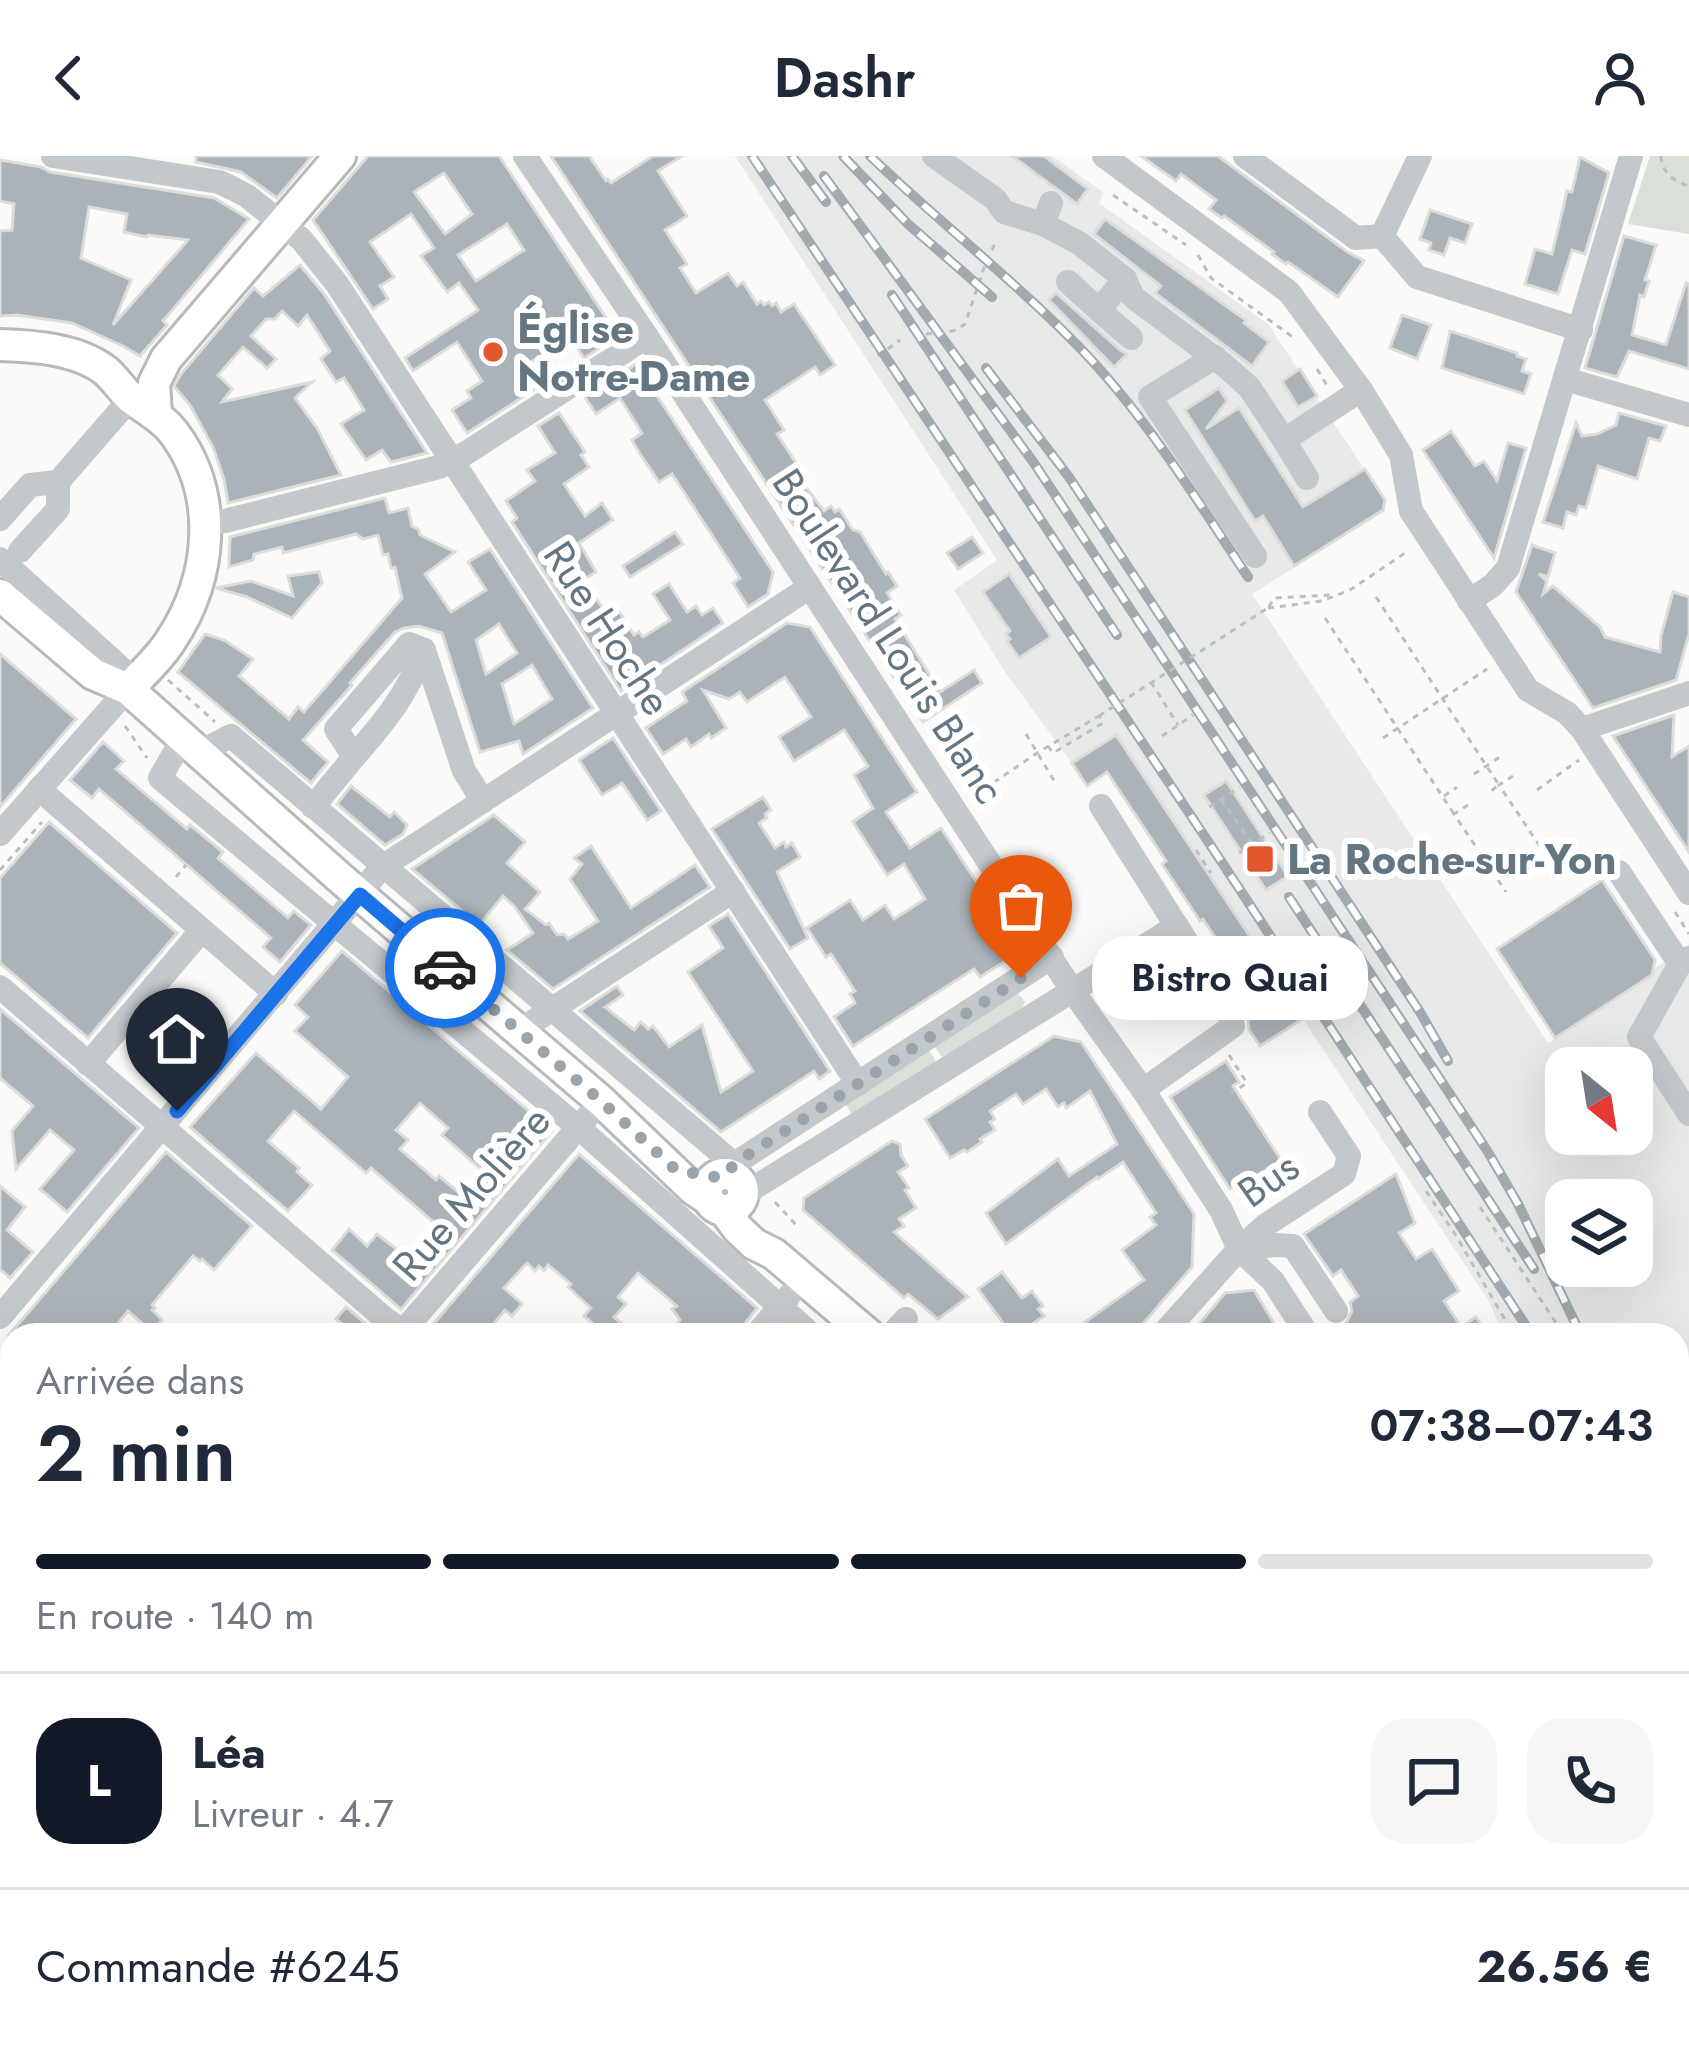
<!DOCTYPE html>
<html lang="fr">
<head>
<meta charset="utf-8">
<style>
	body { margin:0; font-family:Jost,sans-serif; background:#f6f6f7; color:#1f2937; height:100vh; display:flex; flex-direction:column; font-size:45px; white-space:nowrap }
	* { box-sizing:border-box; margin:0 }
	p { font-size:39px; color:#747a83 }
	.icon { flex:none; width:66px; height:66px; fill:none; stroke:currentColor; stroke-width:2; stroke-linecap:round; stroke-linejoin:round }
	.map { position:relative; flex:1; overflow:hidden }
	.side { position:absolute; left:0px; top:1167px; width:1689px; height:747px; display:flex; flex-direction:column; background:#fff; border-radius:36px 36px 0 0; box-shadow:0 12px 48px #0002 }
	.side>* { flex:none }
	.needle { width:78px; rotate:150deg }
	.fabs { position:absolute; left:1545px; top:891px; display:grid; gap:24px }
	.fabs a { display:grid; place-items:center; width:108px; height:108px; border-radius:24px; background:#fff; box-shadow:0 12px 48px #0002; font-size:60px }
	.pin { position:absolute; display:grid; place-items:center; width:102px; height:102px; color:#fff; margin:-123px -51px; border-radius:50% 50% 50% 0; rotate:-45deg; box-shadow:0 0 12px #0007 }
	.pin .icon { rotate:45deg }
	.courier { position:absolute; display:grid; place-items:center; width:120px; height:120px; margin:-60px; border:9px solid #1a73e8; border-radius:50%; background:#fff; color:#222; box-shadow:0 3px 15px #0007 }
	.bubble { position:absolute; height:84px; border-radius:36px; background:#fff; box-shadow:0 12px 48px #0002; font-size:39px; font-weight:600; line-height:84px; text-align:center }
	.head em { font-style:normal; font-weight:600 }
	.head div { display:flex; flex-direction:column-reverse }
	.head { display:flex; align-items:center; justify-content:space-between; height:204px; padding:0 36px }
	h1 { font-size:78px; font-weight:600; line-height:90px }
	.bar { display:grid; grid-template-columns:repeat(4,1fr); gap:18px 12px; align-content:center; height:144px; padding:0 36px }
	.bar i { height:15px; border-radius:9px; background:#e0e1e3 }
	.bar .current { background:#111827 }
	.bar p { grid-column:span 4 }
	.line { display:flex; align-items:center; gap:30px; padding:0 36px; border-top:3px solid #e0e1e3 }
	.line div { flex:1 }
	.round { display:grid; place-items:center; flex:none; width:126px; height:126px; border-radius:36px; background:#f6f6f7 }
	header { display:flex; justify-content:space-between; align-items:center; height:156px; padding:0 36px; background:#fff; font-size:54px; font-weight:600 }
	.map>svg:first-child { display:block }
	.built { fill:#e8e9e9; fill-rule:evenodd }
	.green { fill:#dadfd7 }
	.building { fill:#aab3b9; stroke:#dcdcda; stroke-width:3; fill-rule:evenodd }
	.lines { fill:none; stroke-linecap:round; stroke-linejoin:round }
	.major-casing { stroke:#b5babe; stroke-width:36 }
	.path { stroke:#bbbfc2; stroke-width:3; stroke-dasharray:6 6; stroke-linecap:butt }
	.minor { stroke:#c3c8cc; stroke-width:24 }
	.major { stroke:#fff; stroke-width:30 }
	.rail-casing { stroke:#a2aab0; stroke-width:10 }
	.rail { stroke:#fff; stroke-width:6; stroke-dasharray:18; stroke-linecap:butt }
	.path-bridge { stroke:#bbbfc2; stroke-width:3; stroke-dasharray:6 6; stroke-linecap:butt }
	.done { stroke:#99a4ac; stroke-width:12; stroke-dasharray:0 21.6 }
	.route { stroke:#1a73e8; stroke-width:15 }
	.poi-dot { fill:#e4572e; stroke:#fff; stroke-width:4.5 }
	.labels { text-anchor:middle; stroke-width:12; stroke-linejoin:round; paint-order:stroke }
	.poi-label { font-size:42px; font-weight:bold; fill:#657683; stroke:#fff; text-anchor:start }
	.street-label { font-size:42px; fill:#657683; stroke:#fff }
</style>
</head>
<body>
<header><svg class="icon" aria-label="back" viewBox="0 0 24 24"><path d="M15 5l-7 7 7 7"/></svg>Dashr<svg class="icon" aria-label="person" viewBox="0 0 24 24"><circle cx="12" cy="8" r="4"/><path d="M4 21q1-7 8-7t8 7"/></svg></header>
<div class="map">
<svg width="1689" height="1912" viewBox="0 0 1689 1912">
	<rect width="100%" height="100%" fill="#fafaf8"/>
	<path class="built" d="M735,0H1052L1104,37L1099,47L1268,168L1385,344V355L1252,438L1548,887L1652,819L1653,814L1689,788V1522L1677,1502V1179H1504L1488,1144L1116,579L1072,607L1005,516L954,434L997,404ZM1566,912H1632V978H1566ZM1566,1044H1632V1110H1566Z"/>
	<g class="green">
		<polygon points="1650,0 1689,0 1689,78 1628,68"/>
		<polygon points="1017,836 1025,846 1022,852 943,902 932,887"/>
		<polygon points="927,891 937,907 854,961 843,945"/>
		<polygon points="1336,1902 1443,1902 1449,1912 1343,1912"/>
	</g>
	<g class="building">
		<polygon points="196,0 312,0 277,42 241,16 196,6"/>
		<path d="M368,0H499L618,180L584,202L570,181L555,190L531,206L543,228L467,277L452,254L471,242L467,235L482,225L457,186L413,215L405,202L478,154L459,127L447,136L421,100L434,92L411,58L370,86L394,121L380,130L388,143L373,153L313,64ZM444,17L472,58L445,78L414,36ZM507,68L524,94L476,125L458,99Z"/>
		<polygon points="551,0 589,0 606,25 608,23 611,27 653,0 682,0 658,15 687,60 665,74 687,108 680,112 696,137 728,117 737,130 743,126 757,148 761,145 764,149 769,146 772,150 776,147 781,156 794,148 835,209 820,219 815,211 765,244 784,274 777,278 798,310 794,313 798,321 824,355 831,350 835,356 839,353 853,374 860,376 886,418 888,416 897,430 887,437 901,459 895,463 940,536 974,514 982,527 923,566"/>
		<polygon points="1012,0 1044,0 1088,33 1077,48"/>
		<polygon points="1141,0 1218,0 1346,95 1364,105 1338,141 1288,106 1286,108 1272,98 1274,96 1224,60 1222,62 1209,53 1216,44 1181,18 1176,25"/>
		<polygon points="1580,1 1609,17 1585,98 1572,94 1558,138 1525,128 1535,93 1552,98 1567,35 1572,36"/>
		<path d="M0,4L41,11L50,16L214,42L249,63L163,165L167,169L140,200L123,190L72,167L17,159L0,160V75L12,74L14,48L0,45ZM89,51L127,58L124,76L147,81L148,79L188,84L113,169L131,124L81,102Z"/>
		<polygon points="1430,54 1472,68 1465,87 1450,82 1444,99 1429,94 1431,87 1420,83"/>
		<polygon points="1105,63 1233,155 1246,164 1244,167 1269,186 1252,210 1155,137 1161,130 1094,78"/>
		<polygon points="1624,80 1656,89 1645,124 1649,125 1644,141 1640,139 1632,179 1666,189 1686,127 1689,128 1689,213 1629,195 1617,221 1585,212"/>
		<polygon points="300,109 324,138 427,297 391,306 382,294 366,304 341,268 364,254 344,222 336,226 321,203 330,195 307,159 298,170 282,155 275,163 266,163 251,180 276,203 267,212 243,191 218,219 232,233 222,246 312,226 295,242 317,272 341,319 228,347 224,323 213,291 190,249 174,230 181,218 254,132 263,140"/>
		<polygon points="1056,137 1120,194 1127,198 1114,211 1049,144"/>
		<polygon points="1402,159 1431,169 1417,203 1390,192"/>
		<polygon points="1450,175 1517,197 1517,200 1526,203 1522,215 1531,218 1524,238 1442,212"/>
		<polygon points="636,208 773,416 768,438 748,451 733,427 740,422 672,318 659,326 637,293 632,284 642,277 620,242 596,258 585,241"/>
		<polygon points="1300,213 1317,240 1298,251 1282,225"/>
		<polygon points="1219,232 1227,245 1206,273 1239,252 1303,351 1365,313 1385,344 1383,354 1294,410 1263,360 1255,365 1185,254"/>
		<polygon points="559,257 585,296 581,299 589,311 564,328 585,360 602,347 613,364 579,387 596,416 583,424 606,457 616,451 634,479 639,476 643,481 670,464 653,438 669,428 687,456 696,450 702,459 713,452 723,467 621,535 512,366 517,362 506,345 535,325 527,314 555,297 538,270"/>
		<polygon points="1619,257 1666,270 1660,285 1649,282 1637,323 1598,310 1586,352 1579,350 1576,359 1567,356 1563,372 1543,366 1576,267 1582,280 1597,278 1616,269"/>
		<polygon points="1451,275 1475,310 1484,305 1497,325 1508,287 1526,292 1494,402 1423,294"/>
		<path d="M385,342L389,357L408,352L412,370L419,374L420,379L455,396L425,418L451,456L486,434L468,406L490,393L593,552L523,598L519,585L480,596L442,477L419,470L404,472L395,476L378,495L350,527L352,529L303,584L328,606L311,627L178,516L205,478L224,484L253,503L239,520L289,563L298,551L304,556L402,442L395,411L391,412L388,398L383,399L378,379L363,383L356,378L283,397L282,391L254,398L253,404L229,411L230,381ZM499,468L517,497L486,518L476,484ZM532,509L552,543L514,568L502,528Z"/>
		<polygon points="675,376 683,388 630,421 623,410"/>
		<polygon points="972,381 983,397 958,413 947,397"/>
		<polygon points="1532,389 1555,397 1548,421 1539,418 1547,425 1543,438 1553,430 1600,471 1605,481 1660,496 1661,480 1673,436 1689,441 1689,478 1676,524 1593,552 1516,436"/>
		<polygon points="319,416 322,427 292,462 247,441 216,432 251,425 293,440 288,420"/>
		<polygon points="1009,418 1051,481 1019,502 1007,485 1010,483 1006,478 1010,475 983,436"/>
		<polygon points="787,467 810,471 917,636 886,656 910,692 941,672 1004,768 1002,778 1011,780 1007,804 980,821 974,813 853,890 834,861 855,847 850,838 855,835 831,798 826,801 807,772 850,744 863,764 885,749 894,763 925,743 904,708 887,719 853,666 873,652 854,619 868,610 844,574 794,605 779,581 811,561 785,521 747,546 740,536 729,543 703,534 726,572 711,582 709,578 691,591 686,583 663,598 646,572 687,545 682,536"/>
		<polygon points="0,498 76,563 0,651"/>
		<polygon points="1674,559 1672,601 1689,590 1689,696 1613,580"/>
		<polygon points="1116,579 1304,862 1260,890 1249,874 1248,862 1263,853 1203,763 1200,765 1162,708 1166,705 1107,616 1087,630 1072,607"/>
		<polygon points="613,582 661,655 647,664 622,627 602,639 579,604"/>
		<polygon points="103,586 124,605 116,613 187,673 190,669 223,696 218,702 288,762 294,755 311,769 280,806 263,791 271,782 99,633 92,642 70,624"/>
		<polygon points="1226,625 1288,720 1266,734 1204,639"/>
		<polygon points="351,630 390,661 394,656 407,669 403,678 385,689 337,648"/>
		<polygon points="763,641 771,654 765,658 767,662 759,667 775,692 784,686 786,691 792,687 800,701 777,716 808,782 790,793 712,673"/>
		<polygon points="494,659 525,686 507,707 540,736 525,753 546,769 549,767 557,779 564,778 568,783 598,765 570,723 582,708 574,702 591,690 631,752 695,709 710,731 553,833 507,794 533,777 515,751 503,740 479,769 412,713"/>
		<polygon points="49,666 177,777 88,882 0,807 0,722"/>
		<polygon points="1602,724 1655,804 1652,819 1555,882 1497,793"/>
		<polygon points="728,758 830,915 819,923 814,915 721,976 580,855 617,830 623,839 605,851 634,874 641,866 648,873 653,870 669,891 702,869 721,936 753,915 688,816 723,792 709,770"/>
		<path d="M342,795L552,975L401,1153L332,1094L349,1073L367,1090L377,1078L409,1103L438,1070L371,1012L366,1017L294,955L268,985L299,1012L297,1016L312,1029L288,1055L190,971L256,897L321,953L348,921L295,875L308,861L295,849ZM420,947L448,972L442,979L485,1017L464,1041L439,1020L436,1024L400,993L408,984L396,974Z"/>
		<polygon points="0,853 139,972 67,1056 40,1033 74,994 50,974 16,1013 12,975 33,950 0,922"/>
		<polygon points="1054,880 1081,886 1194,1058 1192,1111 1133,1179 1084,1179 1092,1171 1085,1166 1144,1124 1122,1094 1156,1069 1150,1061 1156,1057 1123,1006 1098,1023 1097,1021 1006,1088 986,1057 1058,1003 1069,1020 1117,988 1090,935 1066,952 1064,947 1058,951 1046,933 1023,948 1016,938 990,955 995,963 990,966 995,974 980,983 982,986 967,996 964,994 950,1002 925,963"/>
		<polygon points="1226,905 1239,926 1233,930 1281,1004 1248,1026 1246,1023 1230,1033 1170,941"/>
		<polygon points="892,985 900,988 901,999 908,1010 898,1016 909,1032 905,1034 916,1052 899,1063 904,1070 894,1076 968,1141 938,1163 908,1138 904,1142 803,1054 804,1042"/>
		<polygon points="166,996 252,1070 214,1114 202,1103 200,1105 193,1100 152,1149 155,1152 152,1154 162,1164 152,1176 128,1155 108,1179 9,1179"/>
		<polygon points="579,998 757,1152 736,1179 667,1179 680,1164 672,1153 677,1150 638,1117 618,1141 626,1148 614,1161 635,1179 606,1179 584,1160 591,1152 568,1131 571,1128 548,1109 544,1115 539,1110 535,1115 527,1107 504,1132 522,1148 512,1160 505,1154 484,1179 424,1179"/>
		<polygon points="1396,1018 1415,1067 1399,1077 1416,1103 1432,1093 1459,1135 1444,1145 1461,1171 1476,1161 1488,1179 1334,1179 1327,1169 1336,1171 1346,1168 1352,1155 1350,1146 1358,1140 1341,1114 1333,1120 1304,1078"/>
		<polygon points="0,1030 25,1051 7,1074 33,1096 10,1122 0,1113"/>
		<polygon points="1002,1116 1022,1142 1032,1135 1043,1150 1038,1153 1044,1160 1016,1179 1012,1179 978,1133"/>
		<polygon points="1254,1134 1281,1179 1190,1179 1225,1137"/>
		<polygon points="346,1151 373,1174 379,1179 356,1179 336,1163"/>
	</g>
	<g class="lines">
		<defs>
			<g id="major">
				<path d="M0,189C34,190 78,193 106,215C115,223 122,234 131,242C146,254 162,261 174,277C220,339 212,422 171,484C160,502 143,517 128,533"/>
				<polyline points="156,258 154,227 166,203 340,0"/>
				<polyline points="0,439 93,518 128,533 340,722 601,945 693,1033 708,1043"/>
				<circle cx="725" cy="1036" r="18"/>
				<polyline points="724,1054 738,1073 754,1088 774,1098 869,1179"/>
				<polyline points="529,1912 537,1902"/>
			</g>
		</defs>
		<use href="#major" class="major-casing"/>
		<g class="path">
			<path d="M1661,0C1662,17 1673,25 1689,30"/>
			<polyline points="1113,39 1186,89"/>
			<polyline points="1198,99 1211,122 1294,182"/>
			<path d="M914,180C933,175 949,181 965,168L987,103L997,84"/>
			<polyline points="878,200 900,184"/>
			<polyline points="1317,213 1328,231"/>
			<polyline points="1376,441 1499,629 1488,637"/>
			<polyline points="1269,451 1274,442 1332,439"/>
			<polyline points="1268,452 1322,445 1350,434 1408,395"/>
			<polyline points="1325,462 1454,658"/>
			<polyline points="168,524 215,566"/>
			<polyline points="1151,526 1178,569"/>
			<polyline points="125,570 147,602"/>
			<polyline points="1026,578 1056,628"/>
			<polyline points="1162,580 1193,559"/>
			<polyline points="1383,582 1487,513"/>
			<polyline points="1048,590 1053,597 1103,567 1100,561"/>
			<polyline points="1474,618 1500,601"/>
			<polyline points="1513,620 1499,629 1551,707"/>
			<polyline points="1537,634 1579,604"/>
			<polyline points="974,640 1037,597 1099,560"/>
			<polyline points="1444,640 1457,631"/>
			<polyline points="1221,643 1252,688"/>
			<polyline points="1468,649 1454,658 1506,736"/>
			<polyline points="1209,651 1240,631"/>
			<polyline points="1196,694 1211,717"/>
			<polyline points="1239,697 1270,677"/>
			<polyline points="0,714 42,666"/>
			<polyline points="176,721 186,709"/>
			<polyline points="1675,756 1689,778"/>
			<polyline points="1229,899 1247,927 1231,937"/>
			<polyline points="1426,1035 1455,1078 1514,1179"/>
			<polyline points="775,1046 797,1070"/>
			<polyline points="1480,1051 1564,1179"/>
		</g>
		<g class="minor">
			<polyline points="53,0 219,26 232,32 247,40 301,83 337,128 858,928"/>
			<polyline points="525,0 647,181 1072,834 1143,934 1221,1054 1239,1093 1273,1125 1308,1179"/>
			<polyline points="934,0 995,43 1004,56 1043,68 1051,47"/>
			<polyline points="1104,0 1289,136 1361,234 1401,299 1411,355 1528,534 1567,557 1582,573 1689,737"/>
			<polyline points="1245,0 1356,82 1382,80"/>
			<polyline points="1420,0 1382,80 1417,121 1581,174"/>
			<polyline points="1043,68 1079,87 1125,123 1133,141 1224,209 1249,231 1284,284 1361,234"/>
			<polyline points="1125,123 1099,154 1131,182"/>
			<polyline points="1068,126 1099,154"/>
			<polyline points="1215,201 1150,241 1255,400"/>
			<polyline points="1565,223 1689,259"/>
			<polyline points="1284,284 1307,322"/>
			<polyline points="58,326 131,242"/>
			<polyline points="0,363 30,329 58,326 58,353 20,395"/>
			<polyline points="206,366 225,365 439,311 466,297 647,181"/>
			<polyline points="0,403 123,514 128,533 0,678"/>
			<polyline points="1469,445 1493,429 1508,412 1631,0"/>
			<polyline points="1582,573 1689,537"/>
			<polyline points="183,582 160,622 579,972 812,1179"/>
			<polyline points="198,597 231,580 734,1008"/>
			<path d="M354,601C386,564 406,540 424,494"/>
			<polyline points="39,633 276,838"/>
			<polyline points="1101,650 1227,850 1233,870 1143,934"/>
			<polyline points="313,651 354,601 336,573 409,488 424,494 464,615 483,645"/>
			<polyline points="1619,716 1680,808 1689,802"/>
			<polyline points="1680,808 1639,881 1689,958"/>
			<polyline points="0,831 384,1162 408,1179"/>
			<polyline points="519,875 733,735"/>
			<polyline points="88,908 202,774"/>
			<polyline points="727,1018 734,1008 1052,801"/>
			<polyline points="744,1038 1177,770"/>
			<polyline points="1239,1093 1275,1089 1293,1090 1336,1155"/>
			<polyline points="0,1161 382,711 810,431"/>
			<polyline points="400,1179 601,945"/>
			<polyline points="756,1179 789,1140"/>
			<polyline points="891,1179 906,1163"/>
			<polyline points="1162,1179 1239,1093 1266,1069 1344,1018 1349,1000 1320,956"/>
			<polyline points="0,1222 12,1233"/>
			<polyline points="0,1644 12,1630"/>
			<polyline points="1677,1745 1689,1763"/>
			<polyline points="326,1902 337,1912"/>
			<polyline points="789,1902 801,1912"/>
			<polyline points="1134,1902 1139,1912"/>
			<polyline points="127,1912 136,1902"/>
			<polyline points="481,1912 490,1902"/>
			<polyline points="576,1912 584,1902"/>
			<polyline points="1000,1912 1008,1902"/>
		</g>
		<use href="#major" class="major"/>
		<defs>
			<g id="rail">
				<polyline points="752,0 1227,714 1532,1179"/>
				<polyline points="792,0 826,46"/>
				<polyline points="843,0 908,68 992,141"/>
				<path d="M870,0C939,66 1014,124 1080,192C1146,260 1196,343 1248,421"/>
				<polyline points="824,20 1034,307 1488,996 1518,1048 1581,1179"/>
				<polyline points="892,139 1117,479"/>
				<polyline points="986,212 1069,321 1420,856 1448,905"/>
				<polyline points="1289,741 1534,1113"/>
				<polyline points="1677,1370 1689,1392"/>
			</g>
		</defs>
		<use href="#rail" class="rail-casing"/>
		<use href="#rail" class="rail"/>
		<polyline class="path-bridge" points="1099,560 1268,452"/>
	</g>
	<g class="lines">
		<polyline class="done" points="445,812 601,945 676,1014 715,1021 727,1018 734,1008 1021,822"/>
		<polyline class="route" points="177,955 360,739 445,812"/>
	</g>
	<g class="poi-dot">
		<circle cx="493" cy="196" r="12"/>
		<rect x="1245" y="688" width="30" height="30" rx="6"/>
	</g>
	<g class="labels">
		<g class="poi-label">
			<text x="517" y="187">Église<tspan x="517" dy="48">Notre-Dame</tspan></text>
			<text x="1287" y="718">La Roche-sur-Yon</text>
		</g>
		<g class="street-label">
			<text transform="translate(608 472) rotate(57)" y="15">Rue Hoche</text>
			<text transform="translate(889 480) rotate(57)" y="15">Boulevard Louis Blanc</text>
			<text transform="translate(1268 1023) rotate(-35)" y="15">Bus</text>
			<text transform="translate(471 1037) rotate(-49)" y="15">Rue Molière</text>
		</g>
	</g>
</svg>
<div class="fabs">
<a><svg class="needle" viewBox="-14 -14 28 28"><path d="M0-13l5 13h-10z" fill="#e53935"/><path d="M0 13l5-13h-10z" fill="#747a83"/></svg></a>
<a><svg class="icon" aria-label="layers" viewBox="0 0 24 24"><path d="M12 4l9 5-9 5-9-5zM3 14l9 5 9-5"/></svg></a>
</div>
<div class="pin" style="left:1021px;top:822px;background:#ea580c"><svg class="icon" aria-label="bag" viewBox="0 0 24 24"><path d="M5 8h14l-1 12H6zM9 8a3 3 0 0 1 6 0"/></svg></div>
<div class="pin" style="left:177px;top:955px;background:#1f2937"><svg class="icon" aria-label="home" viewBox="0 0 24 24"><path d="M3 11l9-7 9 7M6 9v11h12V9"/></svg></div>
<div class="courier" style="left:445px;top:812px"><svg class="icon" aria-label="car" viewBox="0 0 24 24"><path d="M5 17H2v-5l4-1 3-4h7l3 4 3 1v5h-3M9 17h6M6 11h13"/><circle cx="7" cy="17" r="2"/><circle cx="17" cy="17" r="2"/></svg></div>
<div class="bubble" style="left:1092px;top:780px;width:276px">Bistro Quai</div>
<section class="side">
<div class="head"><div><h1>2 min</h1><p>Arrivée dans</p></div><em>07:38–07:43</em></div>
<div class="bar"><i class="current"></i><i class="current"></i><i class="current"></i><i></i><p>En route · 140 m</p></div>
<div class="line" style="height:216px"><b class="round" style="background:#111827;color:#fff">L</b><div><b>Léa</b><p>Livreur · 4.7</p></div><a class="round"><svg class="icon" aria-label="chat" viewBox="0 0 24 24"><path d="M4 5h16v11H9l-5 4z"/></svg></a><a class="round"><svg class="icon" aria-label="phone" viewBox="0 0 24 24"><path d="M5 4h4l2 5-3 2q2 4 5 5l2-3 5 2v4C11 20 4 13 5 4z"/></svg></a></div>
<div class="line" style="height:156px"><div>Commande #6245</div><b>26.56 €</b></div>
</section>
</div>
</body>
</html>
